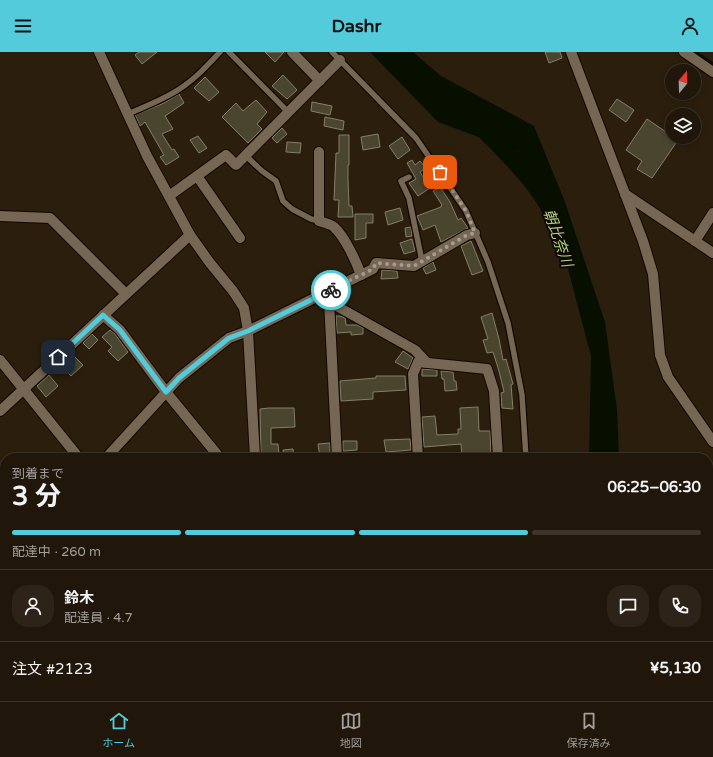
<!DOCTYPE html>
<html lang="ja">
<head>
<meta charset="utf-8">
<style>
	body { margin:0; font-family:"Varela Round","Noto Sans JP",sans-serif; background:#2d2318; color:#f1f3f6; height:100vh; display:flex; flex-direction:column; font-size:15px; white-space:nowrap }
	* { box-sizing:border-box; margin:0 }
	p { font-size:13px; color:#a29f9c }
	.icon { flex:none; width:22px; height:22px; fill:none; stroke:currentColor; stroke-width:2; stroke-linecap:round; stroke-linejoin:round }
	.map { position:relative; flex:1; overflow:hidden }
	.sheet { position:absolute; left:0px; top:401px; width:713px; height:248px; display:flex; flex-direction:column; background:#20160a; border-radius:16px 16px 0 0; box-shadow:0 2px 6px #0003,0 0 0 1px #3d352b }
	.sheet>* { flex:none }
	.needle { width:26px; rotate:19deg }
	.controls { position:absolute; left:665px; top:12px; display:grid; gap:8px }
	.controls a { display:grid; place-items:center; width:36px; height:36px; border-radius:50%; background:#20160a; box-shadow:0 2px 6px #0003,0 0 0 1px #3d352b; font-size:20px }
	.pin { position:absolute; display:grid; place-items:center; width:34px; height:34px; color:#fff; margin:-17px; border-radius:8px; box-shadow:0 2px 6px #0006 }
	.courier { position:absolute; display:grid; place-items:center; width:40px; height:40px; margin:-20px; border:3px solid #53cbda; border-radius:50%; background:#fff; color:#222; box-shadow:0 1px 5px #0007 }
	.overview em { font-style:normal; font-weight:700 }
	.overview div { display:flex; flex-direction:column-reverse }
	.overview { display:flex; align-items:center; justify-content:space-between; height:68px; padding:0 12px }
	h1 { font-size:26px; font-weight:700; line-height:30px }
	.bar { display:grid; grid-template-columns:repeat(4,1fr); gap:6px 4px; align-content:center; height:48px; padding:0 12px }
	.bar i { height:5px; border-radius:3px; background:#3d352b }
	.bar .selected { background:#53cbda }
	.bar p { grid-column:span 4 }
	.line { display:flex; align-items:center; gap:10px; padding:0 12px; border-top:1px solid #3d352b }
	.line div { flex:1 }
	.round { display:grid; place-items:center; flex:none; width:42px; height:42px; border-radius:16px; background:#2d2318 }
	header { display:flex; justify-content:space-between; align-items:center; height:52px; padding:0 12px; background:#53cbda; color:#111; font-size:18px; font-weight:700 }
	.dock { display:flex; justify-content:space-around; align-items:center; height:56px; border-top:1px solid #3d352b; background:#20160a; font-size:11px; color:#a29f9c }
	.dock a { display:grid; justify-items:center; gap:2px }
	.dock .selected { color:#53cbda }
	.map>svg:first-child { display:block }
	.water { fill:#070f00 }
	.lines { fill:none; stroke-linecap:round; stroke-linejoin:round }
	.stream { stroke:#070f00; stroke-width:3 }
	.river { stroke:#070f00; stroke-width:17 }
	.building { fill:#49452f; stroke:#837f68 }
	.service-casing { stroke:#130800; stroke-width:8 }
	.minor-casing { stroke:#130800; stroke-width:12 }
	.tertiary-casing { stroke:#130800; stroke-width:12 }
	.motorway-casing { stroke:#130800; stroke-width:14 }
	.service { stroke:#766654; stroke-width:5.5 }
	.minor { stroke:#766654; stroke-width:10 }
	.tertiary { stroke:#766654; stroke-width:10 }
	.motorway { stroke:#efa07b; stroke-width:12 }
	.done { stroke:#a59b8e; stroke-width:4; stroke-dasharray:0 7.2 }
	.route { stroke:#53cbda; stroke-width:5 }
	.labels { text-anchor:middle; stroke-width:4; stroke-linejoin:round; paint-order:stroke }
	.water-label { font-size:15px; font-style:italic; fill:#b4d383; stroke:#0f0904 }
</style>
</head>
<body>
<header><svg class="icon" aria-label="menu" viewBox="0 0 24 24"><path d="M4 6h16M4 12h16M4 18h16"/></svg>Dashr<svg class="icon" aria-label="person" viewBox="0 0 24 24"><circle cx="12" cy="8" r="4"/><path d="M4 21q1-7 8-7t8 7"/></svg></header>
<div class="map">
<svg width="713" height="649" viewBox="0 0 713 649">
	<rect width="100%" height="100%" fill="#2b1e0d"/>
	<g class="water">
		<polygon points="370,0 413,0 441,24 534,74 565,150 605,270 617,358 619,406 589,406 591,304 562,194 543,147 517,99 438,70"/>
		<polygon points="638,644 670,644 673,649 641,649"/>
	</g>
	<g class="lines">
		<polyline class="stream" points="695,0 713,12"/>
		<path class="river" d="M482,76C505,100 543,135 554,167"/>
	</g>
	<g class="building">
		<polygon points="139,0 157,0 142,12 135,3"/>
		<polygon points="265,0 284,0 275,10"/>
		<polygon points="545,0 560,0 562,6 549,11"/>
		<polygon points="283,23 297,38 287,47 272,34"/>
		<polygon points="205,25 219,40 209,49 194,36"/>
		<polygon points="179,42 184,51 165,64 173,77 162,82 172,98 174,97 179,105 166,113 160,105 164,103 145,70 140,74 135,63 164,51"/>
		<polygon points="617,47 634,58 626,70 609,58"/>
		<polygon points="256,48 267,60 257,72 262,77 248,91 222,65 236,51 243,59"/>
		<polygon points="312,50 332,54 330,63 311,59"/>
		<polygon points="325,65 344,69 343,78 324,74"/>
		<polygon points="647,67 672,84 672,85 678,88 652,126 637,117 642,109 626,98"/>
		<polygon points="282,76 287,82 277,91 272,86"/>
		<polygon points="378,82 380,95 363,98 361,85"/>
		<polygon points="339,83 349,83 349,113 348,113 348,128 349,154 352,154 353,165 338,165 339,148 334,148 336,101 339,101"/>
		<polygon points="198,84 207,96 199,101 190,88"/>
		<polygon points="402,85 410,98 398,107 389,94"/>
		<polygon points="287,90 301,91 300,101 286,100"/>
		<polygon points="412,108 415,113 420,109 426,116 420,120 430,136 418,144 409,131 416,127 407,111"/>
		<polygon points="440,135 450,150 458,168 461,166 468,176 441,190 435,173 423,178 417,164 441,155 441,154 442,153 433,139"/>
		<polygon points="400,156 403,168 388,173 385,160"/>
		<polygon points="355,162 373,162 373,171 366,171 366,186 355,188"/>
		<polygon points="411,175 412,184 406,185 405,176"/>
		<polygon points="412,187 415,199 404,202 400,191"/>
		<polygon points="471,189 483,219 472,223 461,194"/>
		<polygon points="433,210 436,218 426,222 423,216"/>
		<polygon points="382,218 397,219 398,226 381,227"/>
		<polygon points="492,261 499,287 503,308 506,307 513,332 511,333 513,357 502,356 501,341 504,340 499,319 493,300 487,301 483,288 488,287 481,265"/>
		<polygon points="336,264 340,264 345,266 346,273 357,273 363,276 363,282 351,283 351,280 337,281"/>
		<polygon points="110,278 115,282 128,300 118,309 108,299 112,295 102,285"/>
		<polygon points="92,282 98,288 89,297 83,291"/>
		<polygon points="403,299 413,306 408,317 395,310"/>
		<polygon points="73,303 83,313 71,324 61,314"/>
		<polygon points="422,317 437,318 437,324 422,324"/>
		<polygon points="441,319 453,320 454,329 456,329 457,338 445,339 444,327 442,327"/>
		<polygon points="49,323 58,334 46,345 37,334"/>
		<polygon points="376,324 405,324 406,338 373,340 373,347 341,349 340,329 376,326"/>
		<polygon points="478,355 479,379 490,379 491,404 475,404 475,406 462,406 461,392 424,395 422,365 435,364 437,383 458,382 458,377 461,377 460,356"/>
		<polygon points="269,356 294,356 295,375 271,376 271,392 278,392 279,403 261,403 260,357"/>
		<polygon points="410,387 411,398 386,400 384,388"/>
		<polygon points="343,389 357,389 357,398 343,399"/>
		<polygon points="330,391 330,406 320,406 318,392"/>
		<polygon points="293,397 294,406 284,406 283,398"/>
	</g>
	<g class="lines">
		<defs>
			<g id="service">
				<polyline points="229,0 289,61"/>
				<polyline points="332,0 416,86 466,159 488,210 508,271 522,343 526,406"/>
				<path d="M128,62C146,54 165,47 181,36C196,26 208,13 220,0"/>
				<polyline points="246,104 262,119 276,129 283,149 292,157 311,167 319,169"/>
				<polyline points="409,125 401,129 409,146 422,209"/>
			</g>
			<g id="minor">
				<polyline points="99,0 147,104 190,183 210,211 233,239 244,256 248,279 255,406"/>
				<polyline points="292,0 320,29"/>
				<polyline points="684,0 713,20"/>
				<path d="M319,100V169C324,171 331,172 334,175C345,185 356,209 361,223"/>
				<polyline points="197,124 240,186"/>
				<polyline points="625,142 713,201"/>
				<polyline points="169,144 226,103 236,113 340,8"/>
				<polyline points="0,164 50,166 126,242"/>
				<polyline points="695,189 713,161"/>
				<polyline points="324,247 415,298 427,311"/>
				<polyline points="329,249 337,406"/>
				<polyline points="103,263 120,278 166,340 220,406"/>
				<polyline points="0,308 79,406"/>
				<polyline points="0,359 190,183"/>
				<polyline points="106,406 179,326 229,286 248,279 373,217 376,211 414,214 467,183 475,181"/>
				<polyline points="418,406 413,322 418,310 487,317 494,339 498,406"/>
				<polyline points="0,472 5,468"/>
				<polyline points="708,480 713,479"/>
				<polyline points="0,483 5,489"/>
				<polyline points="708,553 713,553"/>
				<polyline points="399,644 401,649"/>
				<polyline points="470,644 473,649"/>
				<polyline points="543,644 546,649"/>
				<polyline points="3,649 9,644"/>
				<polyline points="46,649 61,644"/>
				<polyline points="323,649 341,644"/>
			</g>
			<g id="tertiary">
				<polyline points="571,0 643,189 653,222 660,303 668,325 713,390"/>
				<polyline points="271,645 272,649"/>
			</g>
			<g id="motorway">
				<polyline points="708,508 713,507"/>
				<polyline points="708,527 713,526"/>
				<polyline points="136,649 152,644"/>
				<polyline points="196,649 213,644"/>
			</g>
		</defs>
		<use href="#service" class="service-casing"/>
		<use href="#minor" class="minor-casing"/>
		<use href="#tertiary" class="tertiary-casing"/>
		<use href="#motorway" class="motorway-casing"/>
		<use href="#service" class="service"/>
		<use href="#minor" class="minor"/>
		<use href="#tertiary" class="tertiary"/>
		<use href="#motorway" class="motorway"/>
	</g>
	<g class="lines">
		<polyline class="done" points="331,238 373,217 376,211 414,214 467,183 475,181 466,159 440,120"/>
		<polyline class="route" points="58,305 103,263 120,278 166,340 179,326 229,286 248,279 331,238"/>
	</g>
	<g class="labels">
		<g class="water-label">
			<text transform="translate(558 186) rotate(71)" y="5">朝比奈川</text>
		</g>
	</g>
</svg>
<div class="controls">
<a><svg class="needle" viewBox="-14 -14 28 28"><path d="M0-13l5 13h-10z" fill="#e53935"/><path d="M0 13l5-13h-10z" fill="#a29f9c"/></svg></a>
<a><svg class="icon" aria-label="layers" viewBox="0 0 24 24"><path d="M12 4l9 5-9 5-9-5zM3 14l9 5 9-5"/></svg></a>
</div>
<div class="pin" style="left:440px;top:120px;background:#ea580c"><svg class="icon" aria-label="bag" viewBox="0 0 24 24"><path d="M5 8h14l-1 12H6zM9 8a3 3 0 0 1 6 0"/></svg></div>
<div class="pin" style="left:58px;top:305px;background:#1f2937"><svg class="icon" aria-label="home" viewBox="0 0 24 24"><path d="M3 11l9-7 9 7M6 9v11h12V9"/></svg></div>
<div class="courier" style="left:331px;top:238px"><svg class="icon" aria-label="bike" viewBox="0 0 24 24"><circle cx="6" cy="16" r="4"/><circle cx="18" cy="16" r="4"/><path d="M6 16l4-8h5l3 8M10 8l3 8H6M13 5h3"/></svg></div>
<section class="sheet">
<div class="overview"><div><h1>3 分</h1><p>到着まで</p></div><em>06:25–06:30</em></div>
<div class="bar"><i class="selected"></i><i class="selected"></i><i class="selected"></i><i></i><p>配達中 · 260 m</p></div>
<div class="line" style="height:72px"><a class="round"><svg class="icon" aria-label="person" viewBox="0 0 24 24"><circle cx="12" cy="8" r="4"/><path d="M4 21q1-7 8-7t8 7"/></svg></a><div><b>鈴木</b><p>配達員 · 4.7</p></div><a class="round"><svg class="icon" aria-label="chat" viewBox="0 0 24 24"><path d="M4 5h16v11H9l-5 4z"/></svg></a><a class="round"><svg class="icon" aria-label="phone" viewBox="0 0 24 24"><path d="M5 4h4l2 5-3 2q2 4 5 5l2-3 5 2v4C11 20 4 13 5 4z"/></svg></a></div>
<div class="line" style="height:52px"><div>注文 #2123</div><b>¥5,130</b></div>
</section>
</div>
<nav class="dock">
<a class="selected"><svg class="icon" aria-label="home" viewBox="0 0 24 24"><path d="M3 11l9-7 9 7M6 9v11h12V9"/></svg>ホーム</a>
<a><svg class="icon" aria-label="map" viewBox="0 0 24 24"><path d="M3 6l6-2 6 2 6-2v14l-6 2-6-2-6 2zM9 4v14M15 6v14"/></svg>地図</a>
<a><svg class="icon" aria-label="saved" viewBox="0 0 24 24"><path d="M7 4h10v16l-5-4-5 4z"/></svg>保存済み</a>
</nav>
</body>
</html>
